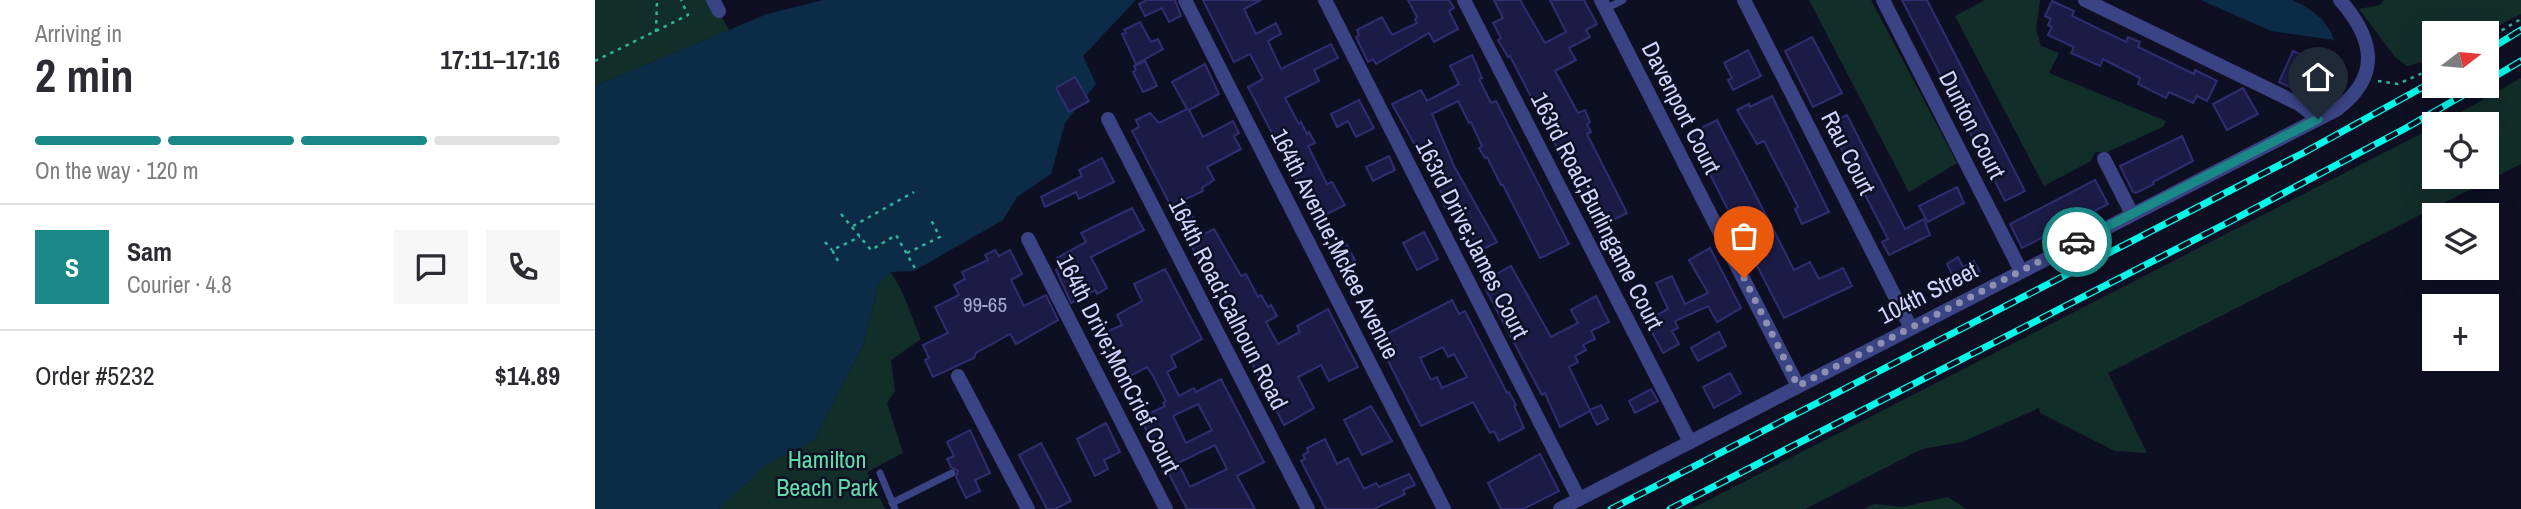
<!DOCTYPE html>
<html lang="en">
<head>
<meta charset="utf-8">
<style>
	body { margin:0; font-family:"Archivo Narrow",sans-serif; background:#f7f7f7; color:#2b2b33; height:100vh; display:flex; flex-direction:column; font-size:26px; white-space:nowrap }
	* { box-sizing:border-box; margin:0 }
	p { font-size:23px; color:#7c7c81 }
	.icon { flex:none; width:38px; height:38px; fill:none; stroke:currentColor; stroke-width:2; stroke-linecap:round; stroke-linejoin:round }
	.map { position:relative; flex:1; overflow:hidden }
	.panel { display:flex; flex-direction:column; background:#fff; width:595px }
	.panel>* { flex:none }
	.needle { width:46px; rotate:74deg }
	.fabs { position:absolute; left:1827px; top:21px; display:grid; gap:14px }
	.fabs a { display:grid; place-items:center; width:77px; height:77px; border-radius:0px; background:#fff; box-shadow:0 7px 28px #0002; font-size:35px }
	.pin { position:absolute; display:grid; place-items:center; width:60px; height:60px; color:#fff; margin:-72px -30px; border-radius:50% 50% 50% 0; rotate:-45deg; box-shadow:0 0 7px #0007 }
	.pin .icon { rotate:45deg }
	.courier { position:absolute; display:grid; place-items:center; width:70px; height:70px; margin:-35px; border:5px solid #198886; border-radius:50%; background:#fff; color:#222; box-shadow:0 2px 9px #0007 }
	.summary em { font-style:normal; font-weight:800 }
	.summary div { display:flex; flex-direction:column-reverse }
	.summary { display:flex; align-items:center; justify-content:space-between; height:119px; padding:0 35px }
	h1 { font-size:46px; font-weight:800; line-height:52px }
	.bar { display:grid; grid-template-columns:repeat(4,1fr); gap:10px 7px; align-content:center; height:84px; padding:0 35px }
	.bar i { height:9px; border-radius:5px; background:#e1e1e2 }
	.bar .active { background:#198886 }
	.bar p { grid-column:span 4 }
	.line { display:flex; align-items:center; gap:18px; padding:0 35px; border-top:2px solid #e1e1e2 }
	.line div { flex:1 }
	.round { display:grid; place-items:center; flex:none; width:74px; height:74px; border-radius:0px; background:#f7f7f7 }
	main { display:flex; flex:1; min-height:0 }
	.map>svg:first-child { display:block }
	.green { fill:#122e29 }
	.water { fill:#0c2b46 }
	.building { fill:#1d1b45; stroke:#302d71; stroke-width:2; fill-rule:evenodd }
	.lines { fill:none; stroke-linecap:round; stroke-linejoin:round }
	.path { stroke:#30b597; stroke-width:2.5; stroke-dasharray:3.5 5; stroke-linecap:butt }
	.service { stroke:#3a4383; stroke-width:7 }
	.minor { stroke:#3a4383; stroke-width:14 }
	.rail-casing { stroke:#03faeb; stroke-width:7 }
	.rail { stroke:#0f0f24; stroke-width:4.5; stroke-dasharray:13; stroke-linecap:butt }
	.done { stroke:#8e90b2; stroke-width:7; stroke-dasharray:0 12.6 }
	.route { stroke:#198886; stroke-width:9 }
	.labels { text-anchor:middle; stroke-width:5; stroke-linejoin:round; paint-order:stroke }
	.number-label { font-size:21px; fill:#a6a6d0 }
	.street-label { font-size:24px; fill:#d3d5fe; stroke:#0f0f24 }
	.park-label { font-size:24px; fill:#5fdeaa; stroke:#0f0f24 }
</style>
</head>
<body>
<main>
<section class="panel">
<div class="summary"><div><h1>2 min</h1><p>Arriving in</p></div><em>17:11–17:16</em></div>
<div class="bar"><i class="active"></i><i class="active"></i><i class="active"></i><i></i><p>On the way · 120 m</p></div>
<div class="line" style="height:126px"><b class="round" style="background:#198886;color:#fff">S</b><div><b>Sam</b><p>Courier · 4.8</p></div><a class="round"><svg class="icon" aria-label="chat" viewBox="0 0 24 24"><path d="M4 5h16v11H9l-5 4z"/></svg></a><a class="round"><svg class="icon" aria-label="phone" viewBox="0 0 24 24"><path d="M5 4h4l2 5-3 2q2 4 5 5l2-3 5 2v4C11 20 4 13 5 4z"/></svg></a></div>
<div class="line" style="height:91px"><div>Order #5232</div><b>$14.89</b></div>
</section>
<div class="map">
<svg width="1926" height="509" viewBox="0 0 1926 509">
	<rect width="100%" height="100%" fill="#0f0f24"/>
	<g class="green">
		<polygon points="0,0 118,0 134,30 0,86"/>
		<polygon points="1214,0 1276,0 1362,163 1314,192"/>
		<polygon points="1390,0 1445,0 1441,30 1446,46 1464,53 1454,73 1571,121 1568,127 1512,152 1500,152 1496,161 1449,186 1360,16"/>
		<polygon points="1789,0 1926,0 1926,14 1890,33 1839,33 1839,59 1812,66 1800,57 1764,9 1785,5"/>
		<polygon points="1926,78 1926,164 1513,373 1552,453 1520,451 1445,413 1444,408 1367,442 1327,449 1210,509 1096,509 1839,127 1839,177 1892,177 1892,124 1845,124"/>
		<path d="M295,272C310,291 316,317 326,339L296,360L300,391L292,403L308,453L272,472L290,509H124L171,464L219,440L268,345L284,283Z"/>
		<polygon points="1353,497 1371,509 1269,509 1279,504 1307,507"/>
	</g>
	<g class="water">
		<polygon points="228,0 541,0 488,56 501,84 470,123 456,174 422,197 408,220 319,271 296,272 284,283 268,345 219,440 171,464 124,509 0,509 0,86 172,14"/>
		<path d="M1606,0H1697C1715,7 1734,22 1739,40L1676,31Z"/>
	</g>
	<g class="building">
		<polygon points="552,0 580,0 586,16 574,22 567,8 550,16 544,4"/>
		<polygon points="608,0 666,0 649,9 661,34 681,23 686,34 673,41 686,69 736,44 743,58 719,70 724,81 690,98 704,124 706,122 712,134 714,132 720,143 713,146 732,184 737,182 750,205 722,219 653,87 668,79 655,54 639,62"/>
		<polygon points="813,0 854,0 859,8 854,11 863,29 839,42 834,33 781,64 778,59 773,62 761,37 764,35 762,30 787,17 797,35 822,23 820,19 822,17"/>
		<polygon points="899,0 925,0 950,43 971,32 955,0 989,0 1002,24 991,30 995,37 974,48 981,60 960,71 983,113 990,110 995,122 992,124 996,132 992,134 1032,213 1003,228 915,56 913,57 903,40 906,38 898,23 908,18"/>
		<polygon points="1307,0 1332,0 1430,191 1410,201"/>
		<polygon points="1457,1 1479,11 1477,16 1531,42 1533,37 1545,42 1543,47 1599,74 1600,70 1622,81 1612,101 1602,96 1598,103 1574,92 1571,98 1543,84 1545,78 1508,59 1505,66 1476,53 1479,47 1453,35 1457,27 1453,25 1456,19 1450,16"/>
		<polygon points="545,22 556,42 563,39 568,49 541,64 527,34 531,33 529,30"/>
		<polygon points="1217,37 1247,93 1218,107 1190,51"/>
		<polygon points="1153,50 1166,76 1138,90 1133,80 1137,78 1129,63"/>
		<polygon points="1698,51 1709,56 1695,87 1684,82"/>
		<polygon points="877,55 887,78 884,79 896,103 901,101 974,244 950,256 945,258 908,185 906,185 892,157 890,158 884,148 887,146 876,122 874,123 863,101 837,114 859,166 902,242 879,254 855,209 852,211 846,199 849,197 797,104 826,90 832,101 864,84 855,66"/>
		<polygon points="550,61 562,86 548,92 538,72 541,70 539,66"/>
		<polygon points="610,64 624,94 594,110 608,137 638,121 644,133 639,136 646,149 612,167 619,180 607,188 608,191 589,200 607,235 619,229 646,276 651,274 663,297 666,295 673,307 676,305 682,316 671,322 683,344 705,332 702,326 733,309 763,367 734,381 726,365 703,377 719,408 689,425 537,131 544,127 541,120 555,113 564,123 592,109 577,82"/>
		<polygon points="480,77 494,101 474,112 461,88"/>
		<polygon points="1648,88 1663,114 1632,130 1618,104"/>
		<polygon points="1177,96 1234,212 1207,224 1200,209 1203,207 1169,141 1162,144 1142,110 1154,104 1155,107"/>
		<polygon points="764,100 779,128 761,137 753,121 742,127 736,114"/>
		<polygon points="1252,115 1310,229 1329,219 1335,235 1294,255 1287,242 1293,239 1234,125"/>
		<polygon points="1122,120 1199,270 1215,262 1224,279 1248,268 1257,286 1189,318 1094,134"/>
		<polygon points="1587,136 1598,161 1558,182 1559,184 1541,193 1538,192 1525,166"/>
		<polygon points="794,156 800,170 778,181 771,167"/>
		<polygon points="507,158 519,182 484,199 481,192 450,207 446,197 487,176 484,170"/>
		<polygon points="1500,180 1513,204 1427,248 1415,224"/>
		<polygon points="1362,187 1369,203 1333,222 1324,206"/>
		<polygon points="537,208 549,230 496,257 512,288 502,294 500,290 476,303 461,270 467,267 462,258 491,242 486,233"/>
		<polygon points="829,232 843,259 822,270 808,243"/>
		<polygon points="748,238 760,260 749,266 737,244"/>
		<polygon points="1115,248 1146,308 1122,322 1113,306 1080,321 1083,328 1077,331 1084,344 1068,353 1051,321 1073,309 1061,283 1077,276 1090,304 1113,293 1094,260"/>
		<polygon points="400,250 404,256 415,250 427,274 416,280 429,306 451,295 463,320 421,344 415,334 381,353 379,358 338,377 330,360 334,358 328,345 353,333 340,307 364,295 359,285 370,279 367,272 393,260 390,255"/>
		<polygon points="1363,257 1368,267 1379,261 1385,272 1362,284 1352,264"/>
		<polygon points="916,266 956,337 983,323 976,310 1001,296 1014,322 996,331 1000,339 988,345 991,350 980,356 983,362 974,367 995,410 1006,405 1013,419 1002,425 995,411 965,427 950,393 947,395 891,290 902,284 898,276"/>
		<path d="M570,269L607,339L576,356L581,367L572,372L584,396L599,388L601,392L626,379L669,462L642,476L660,509H592L545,418L570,406L568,403L571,401L558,376L552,367L526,381L503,336L527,325L522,315L547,301L539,284ZM603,404L617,430L591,443L578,416ZM620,445L632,469L595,487L583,463Z"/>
		<path d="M857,300L864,314L870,311L912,393L914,392L921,405L919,406L929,428L904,441L899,431L895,433L878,402L826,426L782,339ZM848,347L853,357L859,354L872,377L847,388L842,377L836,380L825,358Z"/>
		<polygon points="1124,332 1131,346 1103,361 1096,348"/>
		<polygon points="1135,373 1146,393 1119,408 1108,387"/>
		<polygon points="1056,389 1063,401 1040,413 1034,401"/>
		<polygon points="776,406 797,441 767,455 749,420"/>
		<polygon points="511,423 525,452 509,460 513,469 500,476 482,439"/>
		<polygon points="375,430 395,473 380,480 385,491 371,498 361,477 363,471 356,467 352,459 359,456 352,442"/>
		<polygon points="730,439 742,464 753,458 769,489 781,483 784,487 814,474 820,485 808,490 810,494 779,509 731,509 706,461 710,459 708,455 713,452 712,448"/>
		<polygon points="446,443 476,501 460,509 452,509 424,455"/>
		<polygon points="945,454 964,491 928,509 906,509 893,483"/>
	</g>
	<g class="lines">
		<g class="path">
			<polyline points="61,32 62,0"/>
			<polyline points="1892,39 1926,19"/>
			<polyline points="0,61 93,15 86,0"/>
			<polyline points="1783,81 1803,84 1839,68"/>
			<polyline points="246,214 276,250 301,235 321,270"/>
			<polyline points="258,226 319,192"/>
			<polyline points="230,242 237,250"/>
			<polyline points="312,253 345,237 335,218"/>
			<polyline points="243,261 237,250 265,237"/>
		</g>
		<g class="service">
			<polyline points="1010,9 1028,0"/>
			<polyline points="285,473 300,509"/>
			<polyline points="297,503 357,473"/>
		</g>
		<g class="minor">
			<polyline points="118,0 124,11"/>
			<polyline points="590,0 849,509"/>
			<polyline points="730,0 984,499"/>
			<polyline points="869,0 1095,442"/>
			<polyline points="1006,0 1203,386"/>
			<polyline points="1149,0 1316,328"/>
			<polyline points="1288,0 1426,271"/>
			<polyline points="1490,0 1704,104 1723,119"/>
			<polyline points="513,119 713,509"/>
			<polyline points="1509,159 1537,214"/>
			<polyline points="433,239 571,509"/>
			<polyline points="363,376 433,509"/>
			<path d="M965,509L1741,110C1786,77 1780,40 1745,0"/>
		</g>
		<defs>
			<g id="rail">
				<polyline points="1892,51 1926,30"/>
				<polyline points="1892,81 1926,61"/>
				<polyline points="1016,509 1710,152 1839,81"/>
				<polyline points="1075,509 1634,222 1811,128 1884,86"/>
			</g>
		</defs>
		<use href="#rail" class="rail-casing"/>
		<use href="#rail" class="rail"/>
	</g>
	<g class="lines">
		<polyline class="done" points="1149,278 1203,386 1482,242"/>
		<polyline class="route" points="1482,242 1723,119"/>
	</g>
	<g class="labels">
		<g class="number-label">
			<text x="390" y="312">99-65</text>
		</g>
		<g class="street-label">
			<text transform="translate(1086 108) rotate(63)" y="8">Davenport Court</text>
			<text transform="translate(1377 125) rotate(63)" y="8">Dunton Court</text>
			<text transform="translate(1253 153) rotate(63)" y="8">Rau Court</text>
			<text transform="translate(1002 211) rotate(63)" y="8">163rd Road;Burlingame Court</text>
			<text transform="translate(877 239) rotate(63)" y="8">163rd Drive;James Court</text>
			<text transform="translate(740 244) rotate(63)" y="8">164th Avenue;Mckee Avenue</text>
			<text transform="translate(1333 293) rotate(-27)" y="8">104th Street</text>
			<text transform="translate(633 304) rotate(63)" y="8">164th Road;Calhoun Road</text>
			<text transform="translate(523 364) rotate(63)" y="8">164th Drive;MonCrief Court</text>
		</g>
		<g class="park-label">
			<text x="232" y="468">Hamilton<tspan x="232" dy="28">Beach Park</tspan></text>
		</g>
	</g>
</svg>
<div class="fabs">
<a><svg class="needle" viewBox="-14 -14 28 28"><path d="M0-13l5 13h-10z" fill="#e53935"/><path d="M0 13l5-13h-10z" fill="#7c7c81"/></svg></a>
<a><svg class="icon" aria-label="locate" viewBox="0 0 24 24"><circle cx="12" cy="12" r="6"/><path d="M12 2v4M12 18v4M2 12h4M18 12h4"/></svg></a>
<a><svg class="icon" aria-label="layers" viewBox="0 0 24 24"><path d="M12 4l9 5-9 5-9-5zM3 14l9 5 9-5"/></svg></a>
<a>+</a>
</div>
<div class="pin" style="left:1149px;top:278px;background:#ea580c"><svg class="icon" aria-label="bag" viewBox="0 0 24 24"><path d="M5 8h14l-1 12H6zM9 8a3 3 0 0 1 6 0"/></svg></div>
<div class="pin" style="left:1723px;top:119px;background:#1f2937"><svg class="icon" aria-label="home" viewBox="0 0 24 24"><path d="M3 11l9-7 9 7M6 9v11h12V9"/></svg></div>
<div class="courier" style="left:1482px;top:242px"><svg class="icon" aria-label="car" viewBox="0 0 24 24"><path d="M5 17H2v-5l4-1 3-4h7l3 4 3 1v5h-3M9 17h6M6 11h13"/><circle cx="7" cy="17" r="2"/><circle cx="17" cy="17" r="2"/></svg></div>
</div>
</main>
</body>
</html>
